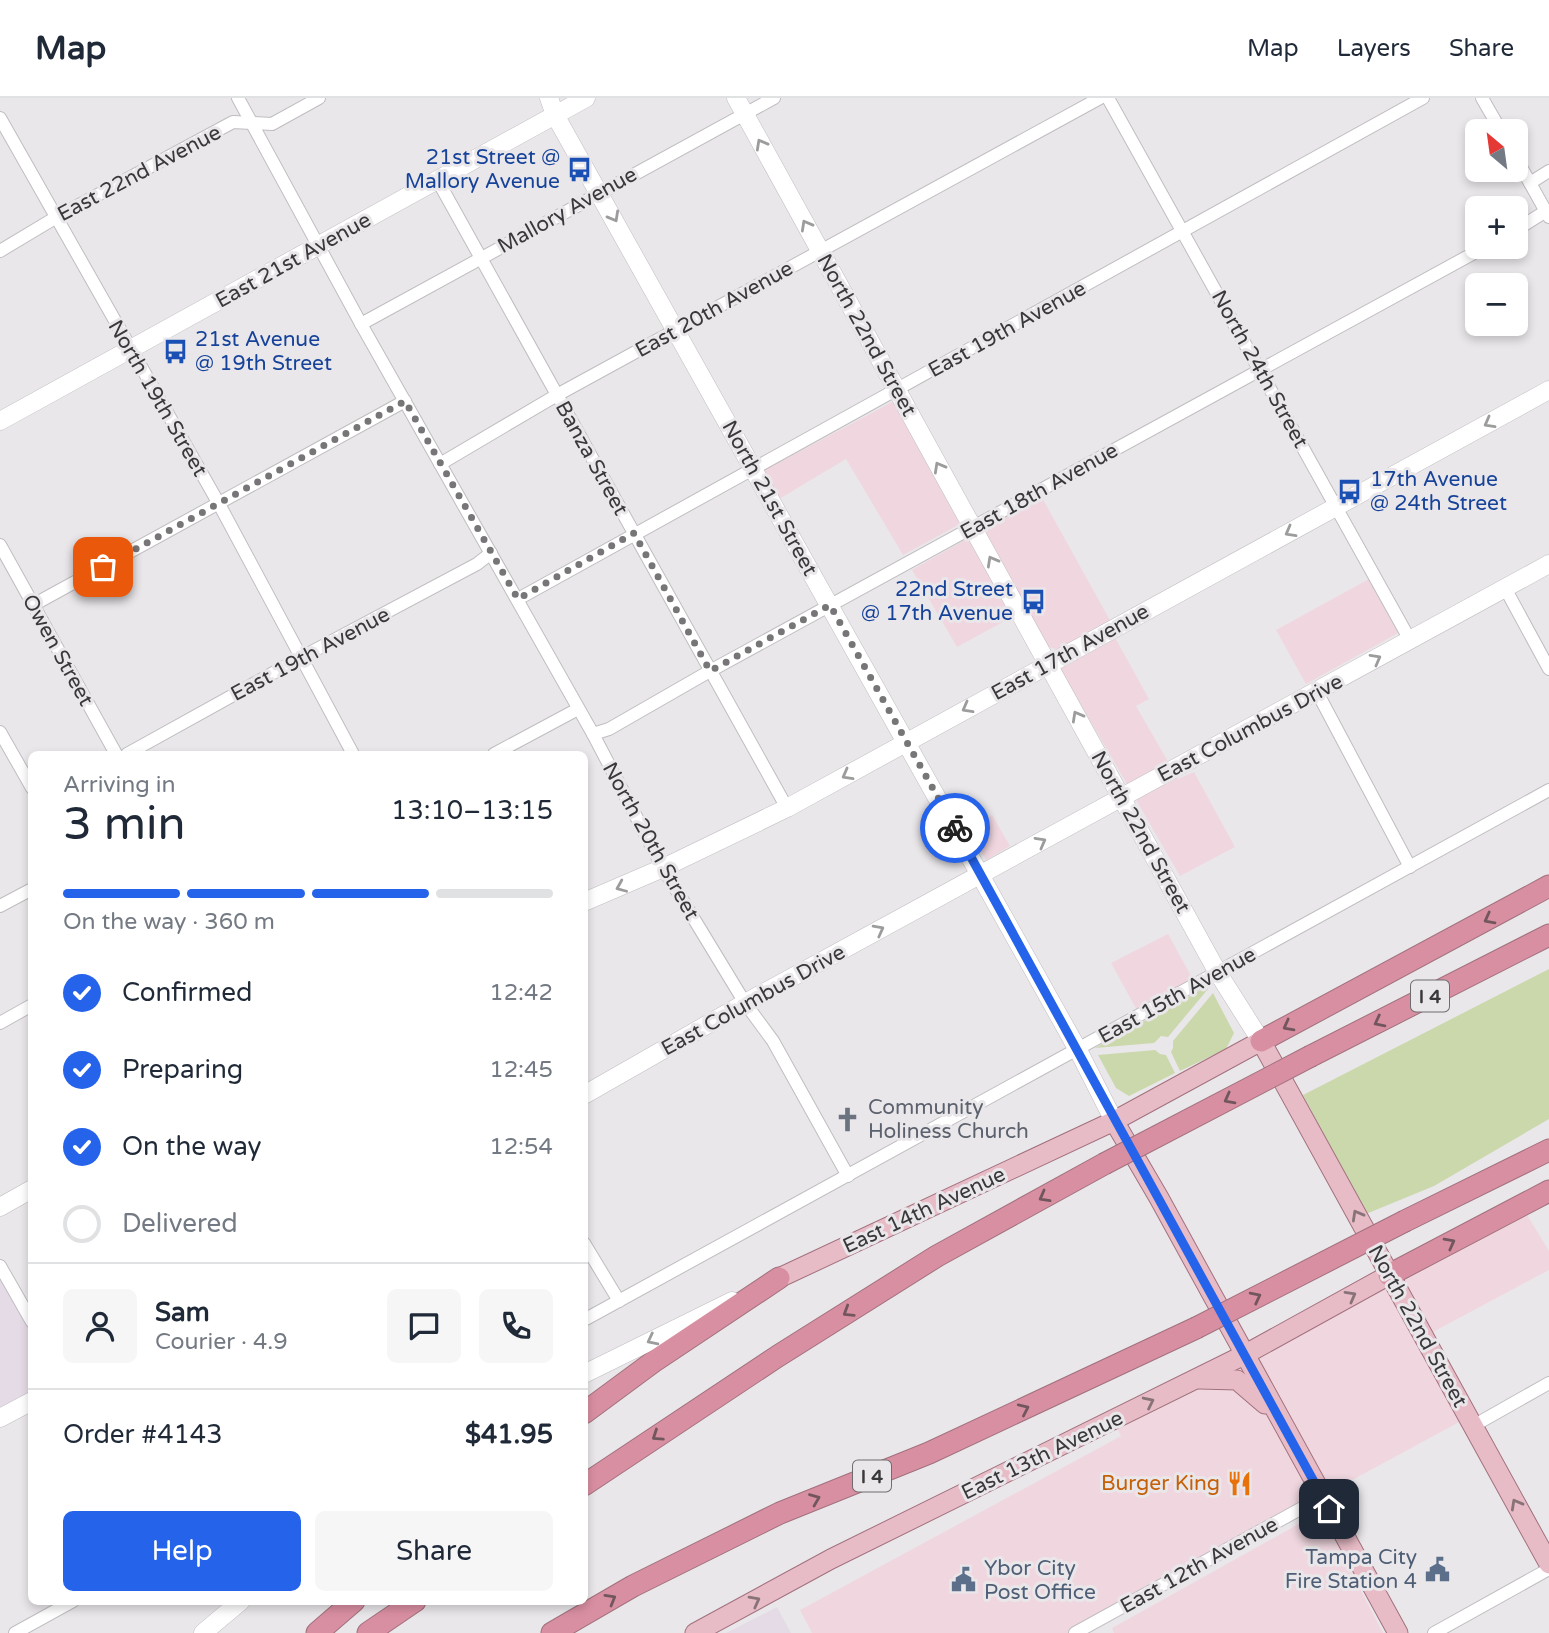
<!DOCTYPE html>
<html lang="en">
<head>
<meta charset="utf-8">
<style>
	body { margin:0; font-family:"Varela Round",sans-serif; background:#f6f6f7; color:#1f2937; height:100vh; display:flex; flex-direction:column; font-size:26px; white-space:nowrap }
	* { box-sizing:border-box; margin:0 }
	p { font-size:23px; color:#747a83 }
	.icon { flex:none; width:38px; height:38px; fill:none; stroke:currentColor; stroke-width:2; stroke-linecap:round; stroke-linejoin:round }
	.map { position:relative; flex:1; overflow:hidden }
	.sheet { position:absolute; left:28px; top:653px; width:560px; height:854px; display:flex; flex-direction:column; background:#fff; border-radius:10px; box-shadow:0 4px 10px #0003 }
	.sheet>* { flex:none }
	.needle { width:46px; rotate:331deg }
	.controls { position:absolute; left:1465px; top:21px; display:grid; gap:14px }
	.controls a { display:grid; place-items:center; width:63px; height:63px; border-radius:10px; background:#fff; box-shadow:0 4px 10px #0003; font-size:35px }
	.pin { position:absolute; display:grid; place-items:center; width:60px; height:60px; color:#fff; margin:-30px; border-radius:14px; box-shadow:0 4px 10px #0006 }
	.courier { position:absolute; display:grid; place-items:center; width:70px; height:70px; margin:-35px; border:5px solid #2563eb; border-radius:50%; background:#fff; color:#222; box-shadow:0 2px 9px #0007 }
	.headline em { font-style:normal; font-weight:600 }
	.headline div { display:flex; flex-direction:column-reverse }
	.headline { display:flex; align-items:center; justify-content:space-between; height:119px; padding:0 35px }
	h1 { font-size:46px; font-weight:600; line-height:52px }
	.bar { display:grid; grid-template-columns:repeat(4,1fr); gap:10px 7px; align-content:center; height:84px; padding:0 35px }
	.bar i { height:9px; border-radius:5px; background:#e0e1e3 }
	.bar .active { background:#2563eb }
	.bar p { grid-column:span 4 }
	.line { display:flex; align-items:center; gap:18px; padding:0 35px; border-top:2px solid #e0e1e3 }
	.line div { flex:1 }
	.round { display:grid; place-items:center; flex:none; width:74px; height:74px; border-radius:10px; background:#f6f6f7 }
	ol { padding:0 35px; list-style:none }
	li { display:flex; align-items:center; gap:21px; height:77px }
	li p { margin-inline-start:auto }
	li .icon { padding:7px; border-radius:50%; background:#2563eb; color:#fff; stroke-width:4 }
	li:last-child { color:#747a83 }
	li i { width:38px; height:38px; border:4px solid #e0e1e3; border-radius:50% }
	.primary-button { display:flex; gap:14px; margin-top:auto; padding:14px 35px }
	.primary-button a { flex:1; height:80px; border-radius:10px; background:#2563eb; color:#fff; font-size:28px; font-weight:600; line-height:80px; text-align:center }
	.primary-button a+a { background:#f6f6f7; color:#1f2937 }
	header { display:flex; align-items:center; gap:42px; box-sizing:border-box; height:98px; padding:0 35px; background:#fff; border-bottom:2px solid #e0e1e3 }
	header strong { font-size:33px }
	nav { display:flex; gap:38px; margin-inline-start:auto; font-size:24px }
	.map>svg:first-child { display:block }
	.commercial { fill:#f0d7df }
	.built { fill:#e4dbe6 }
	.green { fill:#cbd8ac }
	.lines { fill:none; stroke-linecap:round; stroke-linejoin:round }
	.street-casing { stroke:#c0bdc1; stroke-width:14 }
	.secondary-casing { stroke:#c0bdc1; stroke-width:19 }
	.primary-casing { stroke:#a1717e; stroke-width:21 }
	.highway-casing { stroke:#a1717e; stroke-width:23 }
	.street { stroke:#fff; stroke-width:12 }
	.secondary { stroke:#fff; stroke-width:18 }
	.primary { stroke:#e8bcc7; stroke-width:19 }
	.highway { stroke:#d98fa2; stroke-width:21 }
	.highway-bridge-casing { stroke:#a1717e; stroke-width:23; stroke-linecap:butt }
	.highway-bridge { stroke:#d98fa2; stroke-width:21 }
	.oneway { stroke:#9c9c9c }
	.oneway2 { stroke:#71565e }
	.oneway3 { stroke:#887379 }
	.done { stroke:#777578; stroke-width:7; stroke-dasharray:0 12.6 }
	.route { stroke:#2563eb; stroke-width:9 }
	.labels { text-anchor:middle; stroke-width:6; stroke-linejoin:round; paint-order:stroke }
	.shield { fill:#eae7eb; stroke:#6e6c6f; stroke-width:2 }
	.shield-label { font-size:19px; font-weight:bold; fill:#39383a }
	.transit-label { font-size:21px; fill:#164399; stroke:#eae7eb; text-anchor:end }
	.street-label { font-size:21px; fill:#39383a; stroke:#eae7eb }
	.worship-label { font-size:21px; fill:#5b616d; stroke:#eae7eb; text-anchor:start }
	.food-label { font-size:21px; fill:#c56008; stroke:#eae7eb; text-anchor:end }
	.service-label { font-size:21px; fill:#4e5e75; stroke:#eae7eb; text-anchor:end }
</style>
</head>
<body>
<header>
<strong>Map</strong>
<nav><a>Map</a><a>Layers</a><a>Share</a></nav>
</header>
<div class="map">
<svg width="1549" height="1535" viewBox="0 0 1549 1535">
	<rect width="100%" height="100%" fill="#eae7eb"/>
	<g class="commercial">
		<polygon points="894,303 962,425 903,457 846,361 779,401 763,373"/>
		<polygon points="1040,396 1111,524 1058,552 1046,548 979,430"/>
		<polygon points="970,439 1014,518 957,549 912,472"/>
		<polygon points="1369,481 1400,534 1306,586 1276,532"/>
		<polygon points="1113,536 1149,601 1136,608 1178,681 1194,674 1235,749 1180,778 1058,567"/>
		<polygon points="992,717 1010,748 986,762 969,731"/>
		<polygon points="1168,836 1195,885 1139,916 1111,865"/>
		<polygon points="1523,1110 1549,1153 1549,1172 1418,1242 1463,1322 1070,1535 812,1535 800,1512 1121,1338 1115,1326"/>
		<polygon points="1320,1414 1383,1535 1114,1535 1112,1530"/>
	</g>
	<g class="built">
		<polygon points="0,1174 32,1231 31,1300 0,1318"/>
		<polygon points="777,1509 791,1535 726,1535"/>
	</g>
	<g class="green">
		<polygon points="1549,871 1549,1021 1434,1088 1366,1116 1303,997"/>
		<polygon points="1206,889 1208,891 1168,939 1161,938 1154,945 1095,950"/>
		<polygon points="1213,895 1234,935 1226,951 1180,973 1171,954 1173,950 1173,943"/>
		<polygon points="1155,952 1160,956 1166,957 1175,975 1129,998 1116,990 1098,957"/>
	</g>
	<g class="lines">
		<defs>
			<g id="street">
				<polyline points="238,0 361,226 593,636 663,770 745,905 773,943 848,1078"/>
				<polyline points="1108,0 1410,542"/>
				<polyline points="1482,0 1501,33"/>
				<polyline points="0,20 219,406 353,656"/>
				<polyline points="1516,60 1549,119"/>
				<polyline points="438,83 787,710"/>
				<polyline points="1530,85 1549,73"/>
				<polyline points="1516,132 1546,113"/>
				<polyline points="0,153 55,120 233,24 272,26 319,0"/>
				<polyline points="361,226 774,0"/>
				<polyline points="440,366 557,297 1100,0"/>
				<polyline points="0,447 116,656"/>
				<polyline points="1505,490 1549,571"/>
				<polyline points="518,501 1423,0"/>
				<polyline points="33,507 405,303"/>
				<polyline points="1317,594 1410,769"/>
				<polyline points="0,634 32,690"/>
				<polyline points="593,636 609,631 710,573 1485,149"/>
				<polyline points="127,656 302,559 477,466 491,455"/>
				<polyline points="494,656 578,611"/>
				<polyline points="0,808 32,791"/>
				<polyline points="0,925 32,907"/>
				<polyline points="584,1145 619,1203"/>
				<polyline points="0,1168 32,1224"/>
				<polyline points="584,1222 1549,692"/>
				<polyline points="1473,1328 1549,1285"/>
				<polyline points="15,1535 73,1503"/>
				<polyline points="1075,1535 1322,1399"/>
				<polyline points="1434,1535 1549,1471"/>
			</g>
			<g id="secondary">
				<polyline points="549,0 555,17 1078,952 1114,1023"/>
				<polyline points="736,0 1218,875 1261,943"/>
				<polyline points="0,323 586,0"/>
				<polyline points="584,804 663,770 787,710 1549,292"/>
				<polyline points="584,997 745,905 1549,466"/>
				<polyline points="0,1109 32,1091"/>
				<polyline points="584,1276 732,1203"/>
				<polyline points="0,1320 32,1303"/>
				<polyline points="203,1535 241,1503"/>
			</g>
			<g id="primary">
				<polyline points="1114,1023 1159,1100 1398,1535"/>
				<polyline points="779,1180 1114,1023 1261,943 1549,1466"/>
				<polyline points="1199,1281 1237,1282 1265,1306"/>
				<polyline points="695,1535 831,1461 1244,1257 1389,1177"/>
			</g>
			<g id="highway">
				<polyline points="1261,943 1549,788"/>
				<polyline points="1311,958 1549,837"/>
				<polyline points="1405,1123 1549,1052"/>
				<polyline points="1389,1177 1549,1093"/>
				<polyline points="584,1315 653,1264 779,1180"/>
				<polyline points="584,1387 778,1258 937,1158 1104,1066"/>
				<polyline points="317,1535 354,1503"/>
				<polyline points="368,1535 415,1503"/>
				<polyline points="552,1535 633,1488 780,1415 929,1355 1196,1230"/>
			</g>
		</defs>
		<use href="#street" class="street-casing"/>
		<use href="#secondary" class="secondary-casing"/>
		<use href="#primary" class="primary-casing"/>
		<use href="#highway" class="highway-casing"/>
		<use href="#street" class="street"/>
		<use href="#secondary" class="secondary"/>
		<use href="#primary" class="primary"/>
		<use href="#highway" class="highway"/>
		<defs>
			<g id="highway-bridge">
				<polyline points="1104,1066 1311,958"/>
				<polyline points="1196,1230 1405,1123"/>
			</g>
		</defs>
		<use href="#highway-bridge" class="highway-bridge-casing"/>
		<use href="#highway-bridge" class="highway-bridge"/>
	</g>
	<defs><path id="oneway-chevron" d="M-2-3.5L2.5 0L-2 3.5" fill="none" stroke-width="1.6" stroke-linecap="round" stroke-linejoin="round" transform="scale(1.75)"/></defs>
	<g class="oneway">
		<use href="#oneway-chevron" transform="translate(761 46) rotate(-119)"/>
		<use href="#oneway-chevron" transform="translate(614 119) rotate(61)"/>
		<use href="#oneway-chevron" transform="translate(806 127) rotate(-119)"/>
		<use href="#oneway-chevron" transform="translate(1489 325) rotate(151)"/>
		<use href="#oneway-chevron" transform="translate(939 369) rotate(-119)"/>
		<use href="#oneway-chevron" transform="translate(1290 434) rotate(151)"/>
		<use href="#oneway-chevron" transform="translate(992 463) rotate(-119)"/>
		<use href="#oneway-chevron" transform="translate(1376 561) rotate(-29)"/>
		<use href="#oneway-chevron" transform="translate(967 610) rotate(151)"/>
		<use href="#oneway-chevron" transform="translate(1077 618) rotate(-119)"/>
		<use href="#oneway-chevron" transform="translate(847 677) rotate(151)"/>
		<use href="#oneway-chevron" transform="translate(1041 744) rotate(-29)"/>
		<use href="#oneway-chevron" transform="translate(621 789) rotate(157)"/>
		<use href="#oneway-chevron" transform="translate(879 832) rotate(-28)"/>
		<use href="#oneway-chevron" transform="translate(652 1242) rotate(153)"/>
	</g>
	<g class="oneway2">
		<use href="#oneway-chevron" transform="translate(1489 821) rotate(152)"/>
		<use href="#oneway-chevron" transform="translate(1379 924) rotate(153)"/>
		<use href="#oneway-chevron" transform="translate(1288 928) rotate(152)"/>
		<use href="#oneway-chevron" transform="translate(1229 1001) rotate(152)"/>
		<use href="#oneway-chevron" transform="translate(1044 1099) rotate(151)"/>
		<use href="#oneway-chevron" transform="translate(1450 1145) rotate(-28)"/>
		<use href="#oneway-chevron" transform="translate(1256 1199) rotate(-27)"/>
		<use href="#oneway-chevron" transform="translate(848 1214) rotate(148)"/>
		<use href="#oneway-chevron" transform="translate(1024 1311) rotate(-25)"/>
		<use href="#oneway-chevron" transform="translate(657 1338) rotate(146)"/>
		<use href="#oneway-chevron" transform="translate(815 1401) rotate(-22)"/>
		<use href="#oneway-chevron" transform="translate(611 1501) rotate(-30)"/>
	</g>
	<g class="oneway3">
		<use href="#oneway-chevron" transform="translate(1357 1117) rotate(-119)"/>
		<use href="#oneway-chevron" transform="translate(1351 1198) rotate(-29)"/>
		<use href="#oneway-chevron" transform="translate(1149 1304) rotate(-26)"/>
		<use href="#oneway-chevron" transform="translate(1516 1406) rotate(-119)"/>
		<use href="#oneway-chevron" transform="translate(755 1503) rotate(-28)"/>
	</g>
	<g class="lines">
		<polyline class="done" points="103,469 405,303 518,501 634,435 710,573 830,507 955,730"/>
		<polyline class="route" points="955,730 1329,1411"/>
	</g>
	<defs>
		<symbol id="bus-bare" viewBox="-9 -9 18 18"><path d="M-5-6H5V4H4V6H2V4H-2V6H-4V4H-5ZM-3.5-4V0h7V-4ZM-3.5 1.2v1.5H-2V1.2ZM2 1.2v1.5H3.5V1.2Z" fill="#1a4fb4" stroke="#eae7eb" stroke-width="2.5" paint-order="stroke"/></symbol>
		<symbol id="church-bare" viewBox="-9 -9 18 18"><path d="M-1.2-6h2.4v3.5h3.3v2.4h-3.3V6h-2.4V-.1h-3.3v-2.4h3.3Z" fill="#6b7280" stroke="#eae7eb" stroke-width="2.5" paint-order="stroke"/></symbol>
		<symbol id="restaurant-bare" viewBox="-9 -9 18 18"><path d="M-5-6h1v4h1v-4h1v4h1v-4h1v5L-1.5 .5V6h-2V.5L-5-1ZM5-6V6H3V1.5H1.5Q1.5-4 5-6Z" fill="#e8710a" stroke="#eae7eb" stroke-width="2.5" paint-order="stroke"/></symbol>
		<symbol id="civic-bare" viewBox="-9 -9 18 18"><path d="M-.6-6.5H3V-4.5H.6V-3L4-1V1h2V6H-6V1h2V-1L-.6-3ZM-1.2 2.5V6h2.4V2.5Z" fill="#5c6f8a" stroke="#eae7eb" stroke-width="2.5" paint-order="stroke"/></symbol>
	</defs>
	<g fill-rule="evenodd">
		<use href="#bus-bare" x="562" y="54" width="35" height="35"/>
		<use href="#bus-bare" x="158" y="236" width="35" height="35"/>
		<use href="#bus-bare" x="1332" y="376" width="35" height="35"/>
		<use href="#bus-bare" x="1016" y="486" width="35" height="35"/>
		<use href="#church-bare" x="830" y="1004" width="35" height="35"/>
		<use href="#restaurant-bare" x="1222" y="1368" width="35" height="35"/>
		<use href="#civic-bare" x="1420" y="1454" width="35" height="35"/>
		<use href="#civic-bare" x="946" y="1464" width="35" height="35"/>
	</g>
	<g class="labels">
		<g class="shield">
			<rect x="1411" y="882.5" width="38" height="31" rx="5"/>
			<rect x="853" y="1362.5" width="38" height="31" rx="5"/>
		</g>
		<g class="shield-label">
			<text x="1430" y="905">I 4</text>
			<text x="872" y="1385">I 4</text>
		</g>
		<g class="transit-label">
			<text x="560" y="66">21st Street @<tspan x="560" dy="24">Mallory Avenue</tspan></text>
			<text x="195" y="248" text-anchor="start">21st Avenue<tspan x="195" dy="24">@ 19th Street</tspan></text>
			<text x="1370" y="388" text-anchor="start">17th Avenue<tspan x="1370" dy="24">@ 24th Street</tspan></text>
			<text x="1013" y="498">22nd Street<tspan x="1013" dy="24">@ 17th Avenue</tspan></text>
		</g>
		<g class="street-label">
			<text transform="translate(139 75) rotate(-28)" y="7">East 22nd Avenue</text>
			<text transform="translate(567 112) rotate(-29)" y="7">Mallory Avenue</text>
			<text transform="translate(293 162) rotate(-29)" y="7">East 21st Avenue</text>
			<text transform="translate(714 211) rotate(-29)" y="7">East 20th Avenue</text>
			<text transform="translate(1007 231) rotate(-29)" y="7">East 19th Avenue</text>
			<text transform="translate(867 237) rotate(61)" y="7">North 22nd Street</text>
			<text transform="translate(1260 271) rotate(61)" y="7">North 24th Street</text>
			<text transform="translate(158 300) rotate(60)" y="7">North 19th Street</text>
			<text transform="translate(592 360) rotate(61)" y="7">Banza Street</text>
			<text transform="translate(1039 393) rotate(-29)" y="7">East 18th Avenue</text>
			<text transform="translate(770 400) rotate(61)" y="7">North 21st Street</text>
			<text transform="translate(58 552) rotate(61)" y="7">Owen Street</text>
			<text transform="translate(1070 554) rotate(-29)" y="7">East 17th Avenue</text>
			<text transform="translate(310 556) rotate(-28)" y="7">East 19th Avenue</text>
			<text transform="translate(1250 630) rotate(-28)" y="7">East Columbus Drive</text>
			<text transform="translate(1141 734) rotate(61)" y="7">North 22nd Street</text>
			<text transform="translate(651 743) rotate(61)" y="7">North 20th Street</text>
			<text transform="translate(1177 897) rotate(-29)" y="7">East 15th Avenue</text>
			<text transform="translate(753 902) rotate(-29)" y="7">East Columbus Drive</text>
			<text transform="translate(924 1112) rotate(-25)" y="7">East 14th Avenue</text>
			<text transform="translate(1418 1228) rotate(61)" y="7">North 22nd Street</text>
			<text transform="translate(1042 1357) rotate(-26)" y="7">East 13th Avenue</text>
			<text transform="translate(1199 1467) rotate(-29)" y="7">East 12th Avenue</text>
		</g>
		<g class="worship-label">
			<text x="868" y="1016">Community<tspan x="868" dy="24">Holiness Church</tspan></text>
		</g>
		<g class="food-label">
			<text x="1220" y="1392">Burger King</text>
		</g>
		<g class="service-label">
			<text x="1417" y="1466">Tampa City<tspan x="1417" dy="24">Fire Station 4</tspan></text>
			<text x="984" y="1477" text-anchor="start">Ybor City<tspan x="984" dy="24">Post Office</tspan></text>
		</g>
	</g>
</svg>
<div class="controls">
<a><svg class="needle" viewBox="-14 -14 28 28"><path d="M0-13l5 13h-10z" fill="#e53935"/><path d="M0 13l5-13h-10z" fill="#747a83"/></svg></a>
<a>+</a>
<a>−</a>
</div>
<div class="pin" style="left:103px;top:469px;background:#ea580c"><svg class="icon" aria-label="bag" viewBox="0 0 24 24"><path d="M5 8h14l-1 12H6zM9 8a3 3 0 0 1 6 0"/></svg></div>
<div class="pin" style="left:1329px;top:1411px;background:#1f2937"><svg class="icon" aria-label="home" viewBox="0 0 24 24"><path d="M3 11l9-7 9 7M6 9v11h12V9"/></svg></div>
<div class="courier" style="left:955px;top:730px"><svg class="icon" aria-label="bike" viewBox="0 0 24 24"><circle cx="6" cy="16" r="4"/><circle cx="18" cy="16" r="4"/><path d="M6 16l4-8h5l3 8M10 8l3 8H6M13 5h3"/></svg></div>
<section class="sheet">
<div class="headline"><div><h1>3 min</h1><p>Arriving in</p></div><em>13:10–13:15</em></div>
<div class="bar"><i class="active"></i><i class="active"></i><i class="active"></i><i></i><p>On the way · 360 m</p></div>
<ol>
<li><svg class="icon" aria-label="check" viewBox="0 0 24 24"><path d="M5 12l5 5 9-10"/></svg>Confirmed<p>12:42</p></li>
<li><svg class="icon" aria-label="check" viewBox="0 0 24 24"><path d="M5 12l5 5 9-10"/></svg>Preparing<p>12:45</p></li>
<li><svg class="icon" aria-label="check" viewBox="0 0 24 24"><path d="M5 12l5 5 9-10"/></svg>On the way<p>12:54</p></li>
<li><i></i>Delivered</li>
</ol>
<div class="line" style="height:126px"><a class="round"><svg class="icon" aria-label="person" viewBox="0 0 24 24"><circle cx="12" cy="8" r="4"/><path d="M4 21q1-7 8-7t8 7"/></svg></a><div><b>Sam</b><p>Courier · 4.9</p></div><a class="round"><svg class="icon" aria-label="chat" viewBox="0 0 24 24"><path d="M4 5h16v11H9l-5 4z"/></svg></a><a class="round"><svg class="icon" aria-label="phone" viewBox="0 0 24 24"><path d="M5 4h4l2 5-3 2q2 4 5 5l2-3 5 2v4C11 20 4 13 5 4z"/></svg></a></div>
<div class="line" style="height:91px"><div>Order #4143</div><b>$41.95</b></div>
<div class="primary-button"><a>Help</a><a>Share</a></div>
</section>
</div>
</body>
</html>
